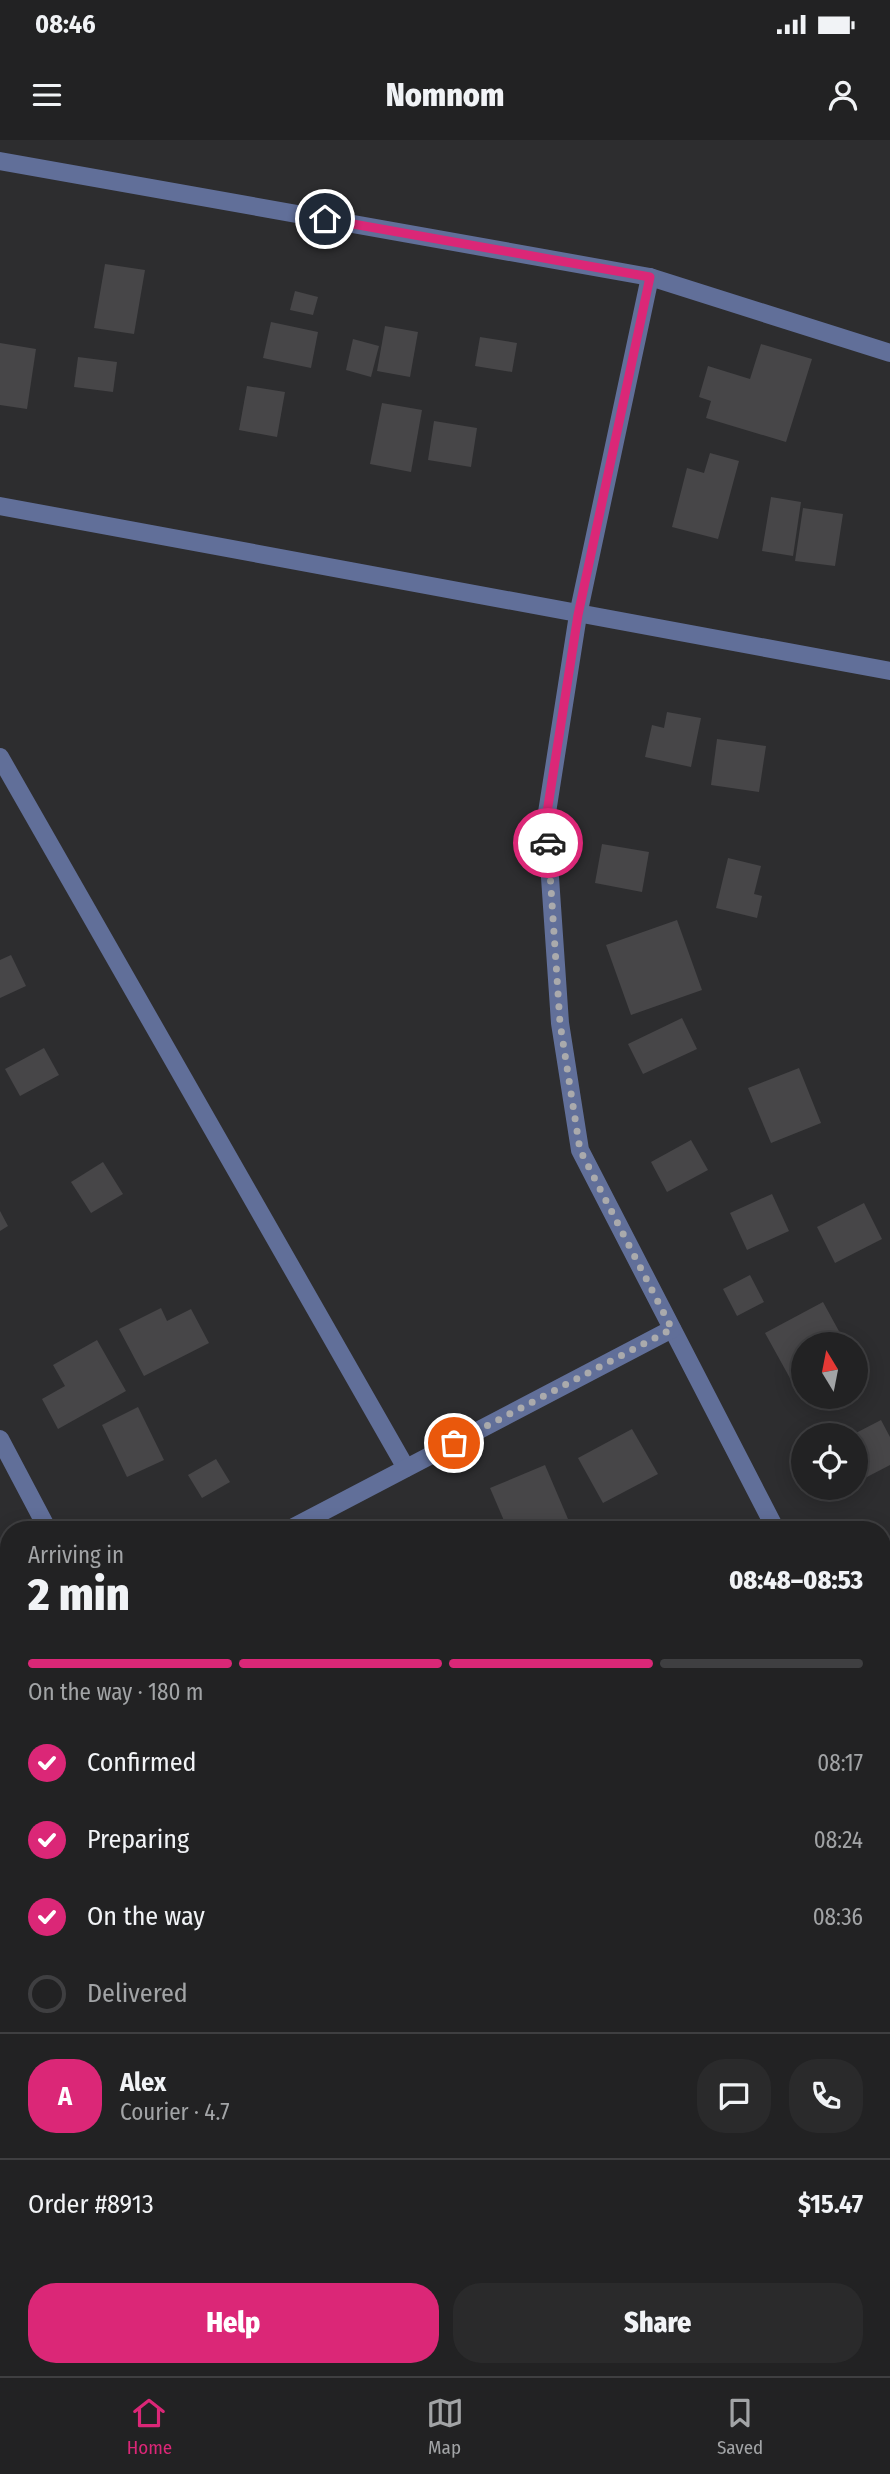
<!DOCTYPE html>
<html lang="en">
<head>
<meta charset="utf-8">
<style>
	body { margin:0; font-family:"Fira Sans Condensed",sans-serif; background:#2a2a2b; color:#f1f3f6; height:100vh; display:flex; flex-direction:column; font-size:26px; white-space:nowrap }
	* { box-sizing:border-box; margin:0 }
	p { font-size:23px; color:#a2a4a6 }
	.icon { flex:none; width:38px; height:38px; fill:none; stroke:currentColor; stroke-width:2; stroke-linecap:round; stroke-linejoin:round }
	.map { position:relative; flex:1; overflow:hidden }
	.details { position:absolute; left:0px; top:1381px; width:891px; height:856px; display:flex; flex-direction:column; background:#222223; border-radius:28px 28px 0 0; box-shadow:0 4px 18px #0003,0 0 0 2px #3f3f41 }
	.details>* { flex:none }
	.needle { width:46px; rotate:350deg }
	.fabs { position:absolute; left:791px; top:1192px; display:grid; gap:14px }
	.fabs a { display:grid; place-items:center; width:77px; height:77px; border-radius:50%; background:#222223; box-shadow:0 4px 18px #0003,0 0 0 2px #3f3f41; font-size:35px }
	.pin { position:absolute; display:grid; place-items:center; width:60px; height:60px; color:#fff; margin:-30px; border:4px solid #fff; border-radius:50%; box-shadow:0 2px 7px #0007 }
	.courier { position:absolute; display:grid; place-items:center; width:70px; height:70px; margin:-35px; border:5px solid #db2777; border-radius:50%; background:#fff; color:#222; box-shadow:0 2px 9px #0007 }
	.head em { font-style:normal; font-weight:800 }
	.head div { display:flex; flex-direction:column-reverse }
	.head { display:flex; align-items:center; justify-content:space-between; height:119px; padding:0 28px }
	h1 { font-size:46px; font-weight:800; line-height:52px }
	.bar { display:grid; grid-template-columns:repeat(4,1fr); gap:10px 7px; align-content:center; height:84px; padding:0 28px }
	.bar i { height:9px; border-radius:5px; background:#3f3f41 }
	.bar .current { background:#db2777 }
	.bar p { grid-column:span 4 }
	.line { display:flex; align-items:center; gap:18px; padding:0 28px; border-top:2px solid #3f3f41 }
	.line div { flex:1 }
	.round { display:grid; place-items:center; flex:none; width:74px; height:74px; border-radius:28px; background:#2a2a2b }
	ol { padding:0 28px; list-style:none }
	li { display:flex; align-items:center; gap:21px; height:77px }
	li p { margin-inline-start:auto }
	li .icon { padding:7px; border-radius:50%; background:#db2777; color:#fff; stroke-width:4 }
	li:last-child { color:#a2a4a6 }
	li i { width:38px; height:38px; border:4px solid #3f3f41; border-radius:50% }
	.button { display:flex; gap:14px; margin-top:auto; padding:14px 28px }
	.button a { flex:1; height:80px; border-radius:28px; background:#db2777; color:#fff; font-size:28px; font-weight:800; line-height:80px; text-align:center }
	.button a+a { background:#2a2a2b; color:#f1f3f6 }
	.status { display:flex; justify-content:space-between; align-items:center; height:49px; padding:0 35px; background:#222223; direction:ltr }
	.status svg { height:19px; fill:currentColor }
	header { display:flex; justify-content:space-between; align-items:center; height:91px; padding:0 28px; background:#222223; font-size:32px; font-weight:800 }
	.tabs { display:flex; justify-content:space-around; align-items:center; height:98px; border-top:2px solid #3f3f41; background:#222223; font-size:19px; color:#a2a4a6 }
	.tabs a { display:grid; justify-items:center; gap:4px }
	.tabs .current { color:#db2777 }
	.map>svg:first-child { display:block }
	.building { fill:#474648 }
	.lines { fill:none; stroke-linecap:round; stroke-linejoin:round }
	.street { stroke:#616f99; stroke-width:18 }
	.primary { stroke:#9bb1f6; stroke-width:18 }
	.done { stroke:#aaaaac; stroke-width:7; stroke-dasharray:0 12.6 }
	.route { stroke:#db2777; stroke-width:9 }
</style>
</head>
<body>
<div class="status"><b>08:46</b><svg viewBox="0 0 49 12"><path d="M0 12V9h3v3zM5 12V6h3v6zM10 12V3h3v9zM15 12V0h3v12zM26 1h20v11H26zM47 4h2v5h-2z"/></svg></div>
<header><svg class="icon" aria-label="menu" viewBox="0 0 24 24"><path d="M4 6h16M4 12h16M4 18h16"/></svg>Nomnom<svg class="icon" aria-label="person" viewBox="0 0 24 24"><circle cx="12" cy="8" r="4"/><path d="M4 21q1-7 8-7t8 7"/></svg></header>
<div class="map">
<svg width="890" height="2236" viewBox="0 0 890 2236">
	<rect width="100%" height="100%" fill="#2d2d2f"/>
	<g class="building">
		<polygon points="105,124 145,130 134,194 94,188"/>
		<polygon points="295,151 318,157 313,175 290,170"/>
		<polygon points="271,182 318,192 311,228 263,218"/>
		<polygon points="385,186 418,192 410,237 377,231"/>
		<polygon points="480,197 517,203 512,232 475,226"/>
		<polygon points="353,199 379,206 371,237 346,230"/>
		<polygon points="0,203 36,209 27,269 0,265"/>
		<polygon points="761,204 812,219 786,302 706,278 711,261 699,257 708,226 750,239"/>
		<polygon points="78,217 117,222 113,252 74,247"/>
		<polygon points="247,246 285,252 277,297 239,290"/>
		<polygon points="382,263 422,270 411,332 370,324"/>
		<polygon points="434,281 477,288 471,327 428,320"/>
		<polygon points="710,313 739,321 718,399 672,387 687,328 704,333"/>
		<polygon points="771,357 801,362 793,416 762,411"/>
		<polygon points="803,368 843,374 835,426 795,421"/>
		<polygon points="667,572 701,578 691,627 645,617 652,585 664,588"/>
		<polygon points="717,599 766,606 759,652 711,645"/>
		<polygon points="602,704 649,712 642,752 595,743"/>
		<polygon points="728,718 761,726 754,754 762,756 757,778 716,768"/>
		<polygon points="677,780 702,850 631,875 606,805"/>
		<polygon points="11,815 26,846 0,858 0,820"/>
		<polygon points="682,878 697,909 643,934 628,904"/>
		<polygon points="44,908 59,935 20,956 5,929"/>
		<polygon points="799,928 821,983 771,1003 748,948"/>
		<polygon points="691,1000 708,1030 667,1052 651,1022"/>
		<polygon points="103,1022 123,1054 91,1073 71,1042"/>
		<polygon points="772,1054 789,1091 747,1110 730,1073"/>
		<polygon points="864,1063 882,1099 835,1123 817,1087"/>
		<polygon points="0,1071 8,1086 0,1091"/>
		<polygon points="750,1135 764,1162 737,1176 723,1149"/>
		<polygon points="823,1162 846,1204 803,1204 803,1234 791,1240 765,1193"/>
		<polygon points="161,1168 167,1181 191,1169 209,1203 144,1236 119,1189"/>
		<polygon points="97,1200 126,1251 58,1289 42,1259 65,1246 53,1225"/>
		<polygon points="138,1267 164,1320 127,1337 102,1285"/>
		<polygon points="881,1280 890,1297 890,1325 867,1337 856,1317 856,1295 852,1295"/>
		<polygon points="632,1289 658,1334 603,1363 578,1318"/>
		<polygon points="216,1319 230,1342 202,1358 188,1335"/>
		<polygon points="545,1325 568,1379 543,1390 508,1390 490,1348"/>
		<polygon points="652,1380 656,1390 634,1390"/>
		<polygon points="0,1607 9,1625 9,1678 0,1682"/>
	</g>
	<g class="lines">
		<g class="street">
			<polyline points="0,21 650,137 890,213"/>
			<polyline points="650,137 578,475 546,679 560,883 580,1010 776,1390"/>
			<polyline points="0,366 890,531"/>
			<polyline points="0,617 406,1328"/>
			<polyline points="0,1299 48,1390"/>
			<polyline points="288,1390 672,1189"/>
			<polyline points="882,1441 890,1437"/>
			<polyline points="0,1540 9,1535"/>
			<polyline points="0,1899 9,1894"/>
			<polyline points="0,2096 9,2114"/>
			<polyline points="65,2228 69,2236"/>
		</g>
		<g class="primary">
			<polyline points="882,1899 890,1894"/>
			<polyline points="882,2006 890,2002"/>
			<polyline points="236,2236 252,2228"/>
			<polyline points="444,2236 460,2228"/>
		</g>
	</g>
	<g class="lines">
		<polyline class="done" points="454,1303 672,1189 580,1010 560,883 548,703"/>
		<polyline class="route" points="325,79 650,137 578,475 546,679 548,703"/>
	</g>
</svg>
<div class="fabs">
<a><svg class="needle" viewBox="-14 -14 28 28"><path d="M0-13l5 13h-10z" fill="#e53935"/><path d="M0 13l5-13h-10z" fill="#a2a4a6"/></svg></a>
<a><svg class="icon" aria-label="locate" viewBox="0 0 24 24"><circle cx="12" cy="12" r="6"/><path d="M12 2v4M12 18v4M2 12h4M18 12h4"/></svg></a>
</div>
<div class="pin" style="left:454px;top:1303px;background:#ea580c"><svg class="icon" aria-label="bag" viewBox="0 0 24 24"><path d="M5 8h14l-1 12H6zM9 8a3 3 0 0 1 6 0"/></svg></div>
<div class="pin" style="left:325px;top:79px;background:#1f2937"><svg class="icon" aria-label="home" viewBox="0 0 24 24"><path d="M3 11l9-7 9 7M6 9v11h12V9"/></svg></div>
<div class="courier" style="left:548px;top:703px"><svg class="icon" aria-label="car" viewBox="0 0 24 24"><path d="M5 17H2v-5l4-1 3-4h7l3 4 3 1v5h-3M9 17h6M6 11h13"/><circle cx="7" cy="17" r="2"/><circle cx="17" cy="17" r="2"/></svg></div>
<section class="details">
<div class="head"><div><h1>2 min</h1><p>Arriving in</p></div><em>08:48–08:53</em></div>
<div class="bar"><i class="current"></i><i class="current"></i><i class="current"></i><i></i><p>On the way · 180 m</p></div>
<ol>
<li><svg class="icon" aria-label="check" viewBox="0 0 24 24"><path d="M5 12l5 5 9-10"/></svg>Confirmed<p>08:17</p></li>
<li><svg class="icon" aria-label="check" viewBox="0 0 24 24"><path d="M5 12l5 5 9-10"/></svg>Preparing<p>08:24</p></li>
<li><svg class="icon" aria-label="check" viewBox="0 0 24 24"><path d="M5 12l5 5 9-10"/></svg>On the way<p>08:36</p></li>
<li><i></i>Delivered</li>
</ol>
<div class="line" style="height:126px"><b class="round" style="background:#db2777;color:#fff">A</b><div><b>Alex</b><p>Courier · 4.7</p></div><a class="round"><svg class="icon" aria-label="chat" viewBox="0 0 24 24"><path d="M4 5h16v11H9l-5 4z"/></svg></a><a class="round"><svg class="icon" aria-label="phone" viewBox="0 0 24 24"><path d="M5 4h4l2 5-3 2q2 4 5 5l2-3 5 2v4C11 20 4 13 5 4z"/></svg></a></div>
<div class="line" style="height:91px"><div>Order #8913</div><b>$15.47</b></div>
<div class="button"><a>Help</a><a>Share</a></div>
</section>
</div>
<nav class="tabs">
<a class="current"><svg class="icon" aria-label="home" viewBox="0 0 24 24"><path d="M3 11l9-7 9 7M6 9v11h12V9"/></svg>Home</a>
<a><svg class="icon" aria-label="map" viewBox="0 0 24 24"><path d="M3 6l6-2 6 2 6-2v14l-6 2-6-2-6 2zM9 4v14M15 6v14"/></svg>Map</a>
<a><svg class="icon" aria-label="saved" viewBox="0 0 24 24"><path d="M7 4h10v16l-5-4-5 4z"/></svg>Saved</a>
</nav>
</body>
</html>
